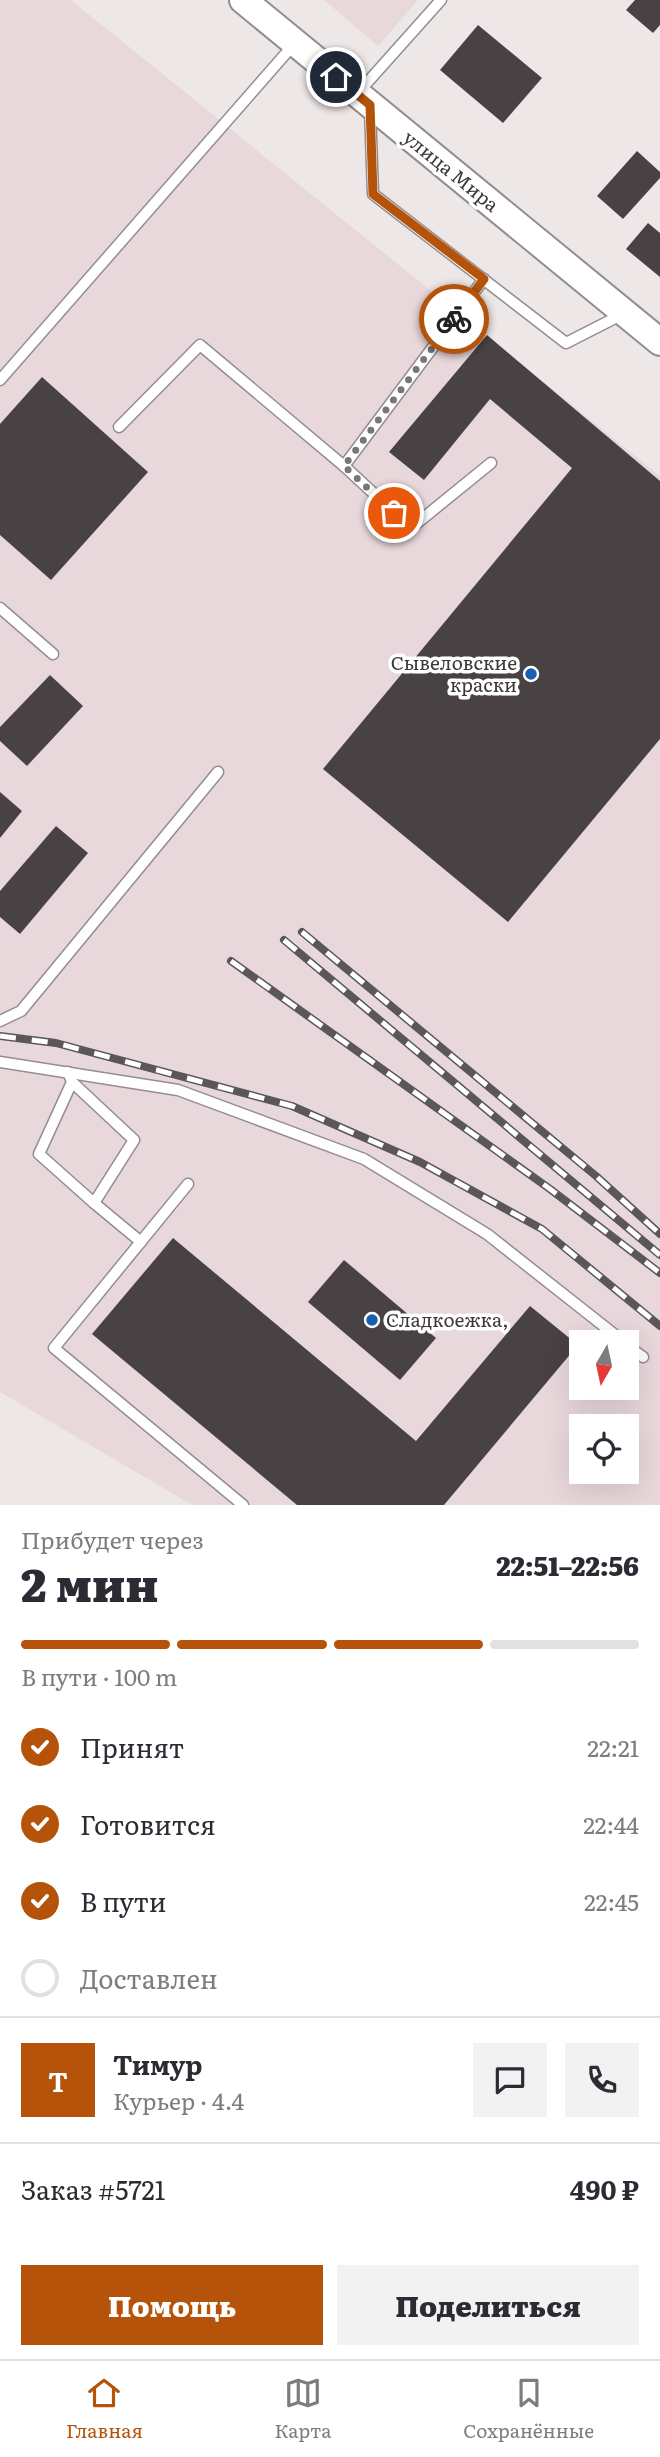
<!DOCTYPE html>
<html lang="ru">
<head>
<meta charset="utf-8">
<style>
	body { margin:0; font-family:Literata,serif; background:#f2f2f3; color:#2b2b33; height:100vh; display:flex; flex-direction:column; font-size:26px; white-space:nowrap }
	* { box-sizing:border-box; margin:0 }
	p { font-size:23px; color:#7c7c81 }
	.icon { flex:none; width:38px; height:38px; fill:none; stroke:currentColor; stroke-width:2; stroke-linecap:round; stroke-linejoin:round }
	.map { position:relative; height:1505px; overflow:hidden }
	.side { display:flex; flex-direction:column; background:#fff; flex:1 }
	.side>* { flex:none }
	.needle { width:46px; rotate:189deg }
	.fabs { position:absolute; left:569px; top:1330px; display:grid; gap:14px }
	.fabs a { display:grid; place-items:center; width:70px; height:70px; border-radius:0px; background:#fff; box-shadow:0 7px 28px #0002; font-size:35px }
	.pin { position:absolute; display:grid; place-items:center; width:60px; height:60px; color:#fff; margin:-30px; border:4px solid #fff; border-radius:50%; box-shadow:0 2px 7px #0007 }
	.courier { position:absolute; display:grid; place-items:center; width:70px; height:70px; margin:-35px; border:5px solid #b45309; border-radius:50%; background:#fff; color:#222; box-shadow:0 2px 9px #0007 }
	.head em { font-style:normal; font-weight:800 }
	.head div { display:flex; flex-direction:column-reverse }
	.head { display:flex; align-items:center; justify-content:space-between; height:119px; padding:0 21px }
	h1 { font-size:46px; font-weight:800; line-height:52px }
	.bar { display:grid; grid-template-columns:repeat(4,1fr); gap:10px 7px; align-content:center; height:84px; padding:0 21px }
	.bar i { height:9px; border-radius:5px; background:#e1e1e2 }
	.bar .selected { background:#b45309 }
	.bar p { grid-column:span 4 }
	.line { display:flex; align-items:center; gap:18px; padding:0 21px; border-top:2px solid #e1e1e2 }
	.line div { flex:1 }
	.round { display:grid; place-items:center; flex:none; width:74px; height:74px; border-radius:0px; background:#f2f2f3 }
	ol { padding:0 21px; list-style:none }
	li { display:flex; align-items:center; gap:21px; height:77px }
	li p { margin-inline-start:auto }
	li .icon { padding:7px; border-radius:50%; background:#b45309; color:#fff; stroke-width:4 }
	li:last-child { color:#7c7c81 }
	li i { width:38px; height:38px; border:4px solid #e1e1e2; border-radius:50% }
	.action { display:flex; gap:14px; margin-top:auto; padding:14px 21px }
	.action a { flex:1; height:80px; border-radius:0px; background:#b45309; color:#fff; font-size:28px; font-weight:800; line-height:80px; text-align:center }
	.action a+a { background:#f2f2f3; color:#2b2b33 }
	.dock { display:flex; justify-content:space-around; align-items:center; height:98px; border-top:2px solid #e1e1e2; background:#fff; font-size:19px; color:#7c7c81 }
	.dock a { display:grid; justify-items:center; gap:4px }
	.dock .selected { color:#b45309 }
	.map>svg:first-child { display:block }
	.built { fill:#e9d8db; fill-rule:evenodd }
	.building { fill:#484245 }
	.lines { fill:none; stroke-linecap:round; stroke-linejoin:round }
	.lane-casing { stroke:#948d8e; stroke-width:13 }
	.secondary-casing { stroke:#948d8e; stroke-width:30 }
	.lane { stroke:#fff; stroke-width:10 }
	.secondary { stroke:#fff; stroke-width:26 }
	.rail-casing { stroke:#5b5758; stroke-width:8 }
	.rail { stroke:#fff; stroke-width:5; stroke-dasharray:16; stroke-linecap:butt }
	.done { stroke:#7a7677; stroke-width:7; stroke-dasharray:0 12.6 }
	.route { stroke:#b45309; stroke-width:9 }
	.poi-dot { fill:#175faf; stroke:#fff; stroke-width:2.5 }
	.labels { text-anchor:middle; stroke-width:7; stroke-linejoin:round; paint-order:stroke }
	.street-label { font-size:19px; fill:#3c393a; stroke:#fff }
	.poi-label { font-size:19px; fill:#3c393a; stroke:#fff; text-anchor:end }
</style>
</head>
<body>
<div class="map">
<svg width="660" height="1505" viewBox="0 0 660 1505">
	<rect width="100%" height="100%" fill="#eee7e8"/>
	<g class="built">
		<path d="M0,0H71L660,476V1505H192L0,1392ZM581,1342H626V1388H581ZM581,1426H626V1472H581Z"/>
		<polygon points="324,0 418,0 378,46"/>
	</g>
	<g class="building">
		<polygon points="635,0 660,0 660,25 653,33 626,10"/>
		<polygon points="478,25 542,78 503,123 440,70"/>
		<polygon points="637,151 660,172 660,178 623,219 597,196"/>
		<polygon points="648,223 660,233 660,277 626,249"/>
		<polygon points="487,335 660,481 660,739 508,922 323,769 572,468 490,399 424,480 389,452"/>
		<polygon points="42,377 148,472 51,580 0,535 0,424"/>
		<polygon points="50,675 83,706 27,766 0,741 0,727"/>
		<polygon points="0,792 22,811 0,838"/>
		<polygon points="56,826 88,853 20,934 0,917 0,891"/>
		<polygon points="173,1238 416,1441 530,1306 578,1345 444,1505 297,1505 92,1334"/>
		<polygon points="344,1260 436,1338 400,1380 308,1302"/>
	</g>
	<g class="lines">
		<defs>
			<g id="lane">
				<polyline points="357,94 441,0"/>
				<polyline points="370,109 373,194 566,343 621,315"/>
				<polyline points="484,279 344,466 411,528 491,463"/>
				<polyline points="0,380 295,43"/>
				<polyline points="119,427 200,345 344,466"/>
				<polyline points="0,608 53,654"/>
				<polyline points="0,1021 21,1011 218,772"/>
				<polyline points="0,1062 178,1090 364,1159 487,1234 624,1342"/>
				<polyline points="68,1072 72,1082 39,1154 94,1203 134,1140 72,1082"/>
				<polyline points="188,1184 54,1348 243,1505"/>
				<polyline points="94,1203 141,1242"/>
				<polyline points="626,1345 643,1357"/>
			</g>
			<polyline id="secondary" points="243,0 660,342"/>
		</defs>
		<use href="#lane" class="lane-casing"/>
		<use href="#secondary" class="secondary-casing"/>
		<use href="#lane" class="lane"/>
		<use href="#secondary" class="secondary"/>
		<defs>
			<g id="rail">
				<polyline points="302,932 596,1176 660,1234"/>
				<polyline points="284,940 660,1255"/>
				<polyline points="231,961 550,1189 660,1273"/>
				<polyline points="0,1036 56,1043 292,1106 420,1162 542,1229 660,1326"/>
			</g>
		</defs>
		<use href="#rail" class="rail-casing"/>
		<use href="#rail" class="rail"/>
	</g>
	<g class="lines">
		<polyline class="done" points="394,513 344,466 454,319"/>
		<polyline class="route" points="336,77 370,105 373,194 484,279 454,319"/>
	</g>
	<g class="poi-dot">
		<circle cx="531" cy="674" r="7"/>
		<circle cx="372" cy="1320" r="7"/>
	</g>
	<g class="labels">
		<g class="street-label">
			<text transform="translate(451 171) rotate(39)" y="7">улица Мира</text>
		</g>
		<g class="poi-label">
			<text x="517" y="670">Сывеловские<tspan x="517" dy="22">краски</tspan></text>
			<text x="386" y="1327" text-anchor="start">Сладкоежка,</text>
		</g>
	</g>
</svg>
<div class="fabs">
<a><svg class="needle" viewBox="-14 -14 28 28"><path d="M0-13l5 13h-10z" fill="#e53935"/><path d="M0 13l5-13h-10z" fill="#7c7c81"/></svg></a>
<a><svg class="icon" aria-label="locate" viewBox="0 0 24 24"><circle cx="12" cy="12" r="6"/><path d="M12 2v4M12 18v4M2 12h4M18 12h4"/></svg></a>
</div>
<div class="pin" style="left:394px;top:513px;background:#ea580c"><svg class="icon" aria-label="bag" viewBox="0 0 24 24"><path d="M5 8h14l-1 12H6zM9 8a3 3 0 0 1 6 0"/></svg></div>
<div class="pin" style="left:336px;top:77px;background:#1f2937"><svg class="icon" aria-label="home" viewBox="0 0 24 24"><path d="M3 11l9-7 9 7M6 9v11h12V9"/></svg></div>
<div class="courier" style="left:454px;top:319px"><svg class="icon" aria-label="bike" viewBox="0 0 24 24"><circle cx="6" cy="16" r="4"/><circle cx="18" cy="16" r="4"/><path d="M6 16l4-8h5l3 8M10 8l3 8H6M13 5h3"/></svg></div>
</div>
<section class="side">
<div class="head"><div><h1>2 мин</h1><p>Прибудет через</p></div><em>22:51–22:56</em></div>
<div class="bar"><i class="selected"></i><i class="selected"></i><i class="selected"></i><i></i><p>В пути · 100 m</p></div>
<ol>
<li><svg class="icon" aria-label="check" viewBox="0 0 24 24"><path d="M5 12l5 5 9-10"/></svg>Принят<p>22:21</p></li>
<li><svg class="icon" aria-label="check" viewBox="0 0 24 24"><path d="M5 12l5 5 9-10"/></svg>Готовится<p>22:44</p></li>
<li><svg class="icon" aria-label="check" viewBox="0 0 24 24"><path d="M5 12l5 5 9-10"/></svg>В пути<p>22:45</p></li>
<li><i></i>Доставлен</li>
</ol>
<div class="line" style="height:126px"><b class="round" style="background:#b45309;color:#fff">Т</b><div><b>Тимур</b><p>Курьер · 4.4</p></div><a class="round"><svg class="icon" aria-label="chat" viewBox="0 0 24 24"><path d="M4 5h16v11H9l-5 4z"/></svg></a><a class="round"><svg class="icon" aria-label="phone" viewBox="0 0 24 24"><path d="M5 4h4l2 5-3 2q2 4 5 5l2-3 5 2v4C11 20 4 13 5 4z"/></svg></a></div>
<div class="line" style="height:91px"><div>Заказ #5721</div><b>490 ₽</b></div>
<div class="action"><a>Помощь</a><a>Поделиться</a></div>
</section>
<nav class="dock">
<a class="selected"><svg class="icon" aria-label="home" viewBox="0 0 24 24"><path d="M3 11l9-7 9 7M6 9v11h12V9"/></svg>Главная</a>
<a><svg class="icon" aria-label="map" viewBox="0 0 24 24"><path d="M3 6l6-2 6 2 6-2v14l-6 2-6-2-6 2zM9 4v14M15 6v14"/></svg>Карта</a>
<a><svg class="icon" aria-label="saved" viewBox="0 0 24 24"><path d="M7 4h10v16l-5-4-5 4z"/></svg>Сохранённые</a>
</nav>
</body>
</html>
